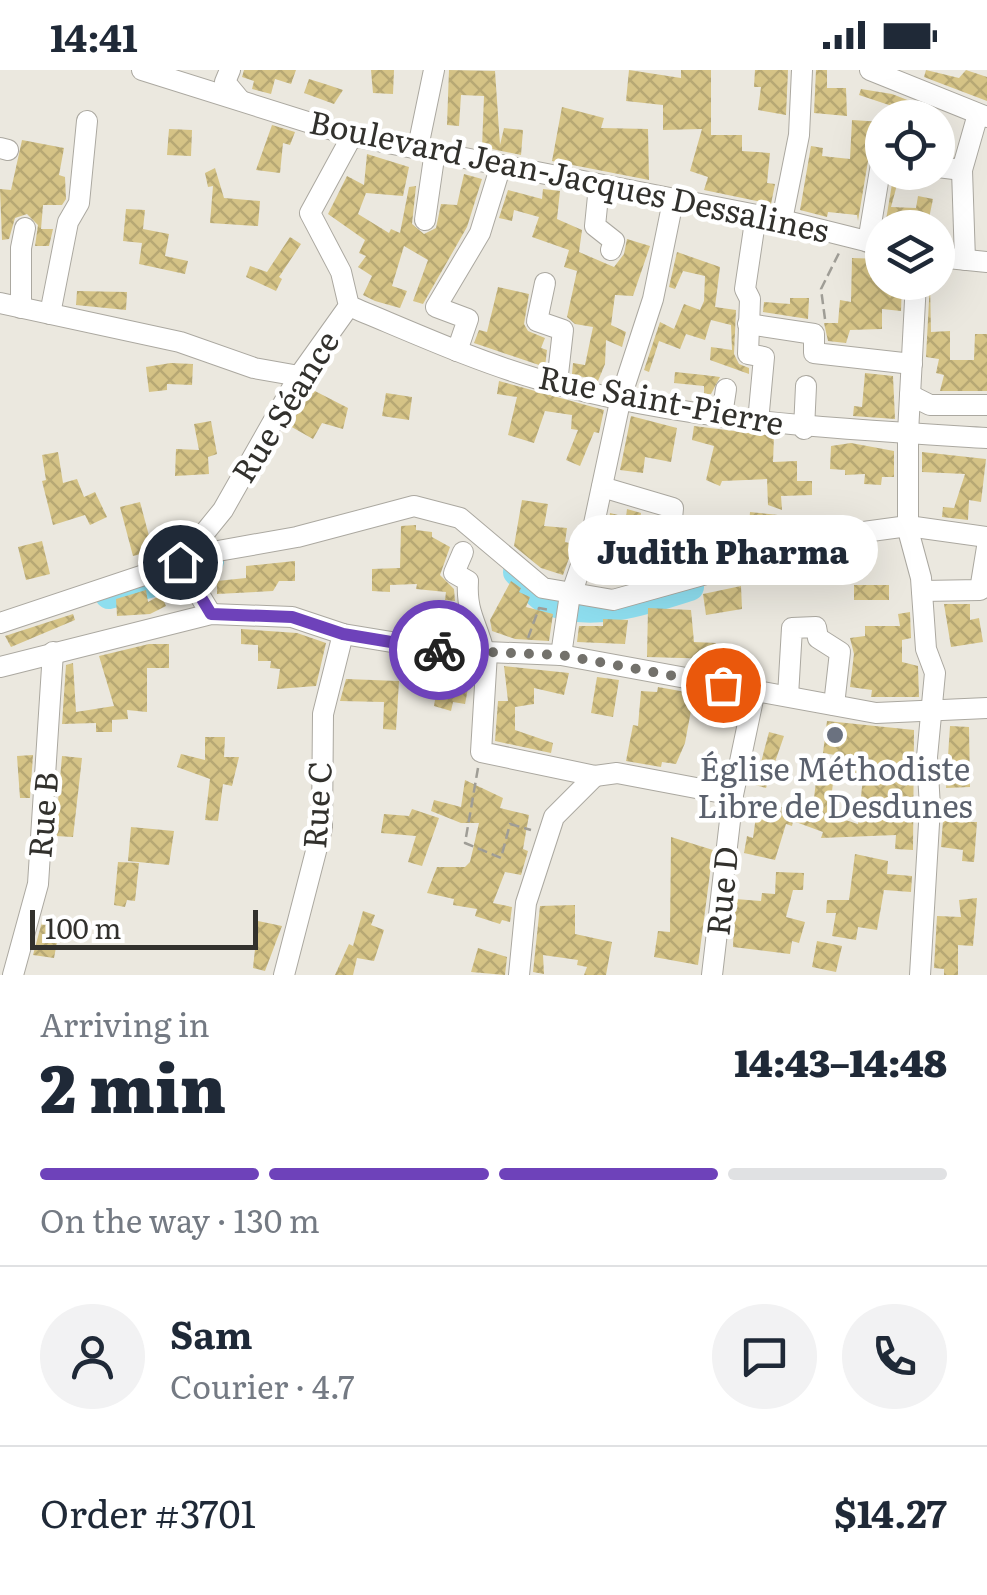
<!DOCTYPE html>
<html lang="en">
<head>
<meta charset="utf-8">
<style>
	body { margin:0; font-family:Literata,serif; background:#f2f2f3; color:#1f2937; height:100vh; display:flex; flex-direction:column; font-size:38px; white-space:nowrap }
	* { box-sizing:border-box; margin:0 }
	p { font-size:32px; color:#747a83 }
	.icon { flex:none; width:55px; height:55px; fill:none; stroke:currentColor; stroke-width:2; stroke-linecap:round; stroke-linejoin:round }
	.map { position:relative; height:905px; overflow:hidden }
	.panel { display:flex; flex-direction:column; background:#fff; flex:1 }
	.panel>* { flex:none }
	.buttons { position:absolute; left:865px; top:30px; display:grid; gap:20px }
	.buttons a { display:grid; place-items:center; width:90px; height:90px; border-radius:50%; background:#fff; box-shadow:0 10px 40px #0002; font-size:50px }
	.scale { position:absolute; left:30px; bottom:25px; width:228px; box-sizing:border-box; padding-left:10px; border:5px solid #32312d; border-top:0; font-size:28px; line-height:35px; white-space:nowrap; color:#32312d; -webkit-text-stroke:8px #fff; paint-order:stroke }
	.pin { position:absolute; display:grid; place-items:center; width:85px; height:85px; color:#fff; margin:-42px; border:5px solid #fff; border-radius:50%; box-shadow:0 2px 10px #0007 }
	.courier { position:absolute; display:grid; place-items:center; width:100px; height:100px; margin:-50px; border:8px solid #6e42ba; border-radius:50%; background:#fff; color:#222; box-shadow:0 2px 12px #0007 }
	.bubble { position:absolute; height:70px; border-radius:35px; background:#fff; box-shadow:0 10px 40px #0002; font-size:32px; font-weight:800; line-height:70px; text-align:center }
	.overview em { font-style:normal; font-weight:800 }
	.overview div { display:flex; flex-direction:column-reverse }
	.overview { display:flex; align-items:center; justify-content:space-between; height:170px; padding:0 40px }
	h1 { font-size:65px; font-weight:800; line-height:75px }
	.bar { display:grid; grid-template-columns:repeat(4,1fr); gap:15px 10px; align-content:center; height:120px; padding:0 40px }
	.bar i { height:12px; border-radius:8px; background:#e0e1e3 }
	.bar .current { background:#6e42ba }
	.bar p { grid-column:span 4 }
	.line { display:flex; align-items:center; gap:25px; padding:0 40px; border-top:2px solid #e0e1e3 }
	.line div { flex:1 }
	.round { display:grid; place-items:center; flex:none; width:105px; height:105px; border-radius:52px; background:#f2f2f3 }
	.status { display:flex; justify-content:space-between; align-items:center; height:70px; padding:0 50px; background:#fff; direction:ltr }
	.status svg { height:28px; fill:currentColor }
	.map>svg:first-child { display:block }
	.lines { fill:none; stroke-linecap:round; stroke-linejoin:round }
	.river { stroke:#8edeef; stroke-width:28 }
	.building { fill:url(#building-cross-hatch) }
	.minor-casing { stroke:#aba8a0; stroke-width:22 }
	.path { stroke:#9f9d96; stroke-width:2.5; stroke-dasharray:10 5; stroke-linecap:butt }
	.minor { stroke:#fff; stroke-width:20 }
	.done { stroke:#73716b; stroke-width:10; stroke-dasharray:0 18 }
	.route { stroke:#6e42ba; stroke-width:12 }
	.worship-dot { fill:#6b7280; stroke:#fff; stroke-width:4 }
	.labels { text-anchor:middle; stroke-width:9; stroke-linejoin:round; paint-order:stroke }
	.street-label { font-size:32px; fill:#32312d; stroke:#fff }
	.worship-label { font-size:32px; fill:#5b616d; stroke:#fff }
</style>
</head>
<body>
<div class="status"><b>14:41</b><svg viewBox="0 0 49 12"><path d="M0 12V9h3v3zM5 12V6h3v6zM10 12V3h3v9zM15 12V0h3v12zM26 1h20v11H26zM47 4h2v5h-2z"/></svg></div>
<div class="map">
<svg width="987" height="905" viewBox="0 0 987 905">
	<defs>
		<pattern id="building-cross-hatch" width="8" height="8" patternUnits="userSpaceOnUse" patternTransform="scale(2.5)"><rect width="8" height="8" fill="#d5c386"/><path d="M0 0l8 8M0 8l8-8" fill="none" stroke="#b7a874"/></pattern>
	</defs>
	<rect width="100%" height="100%" fill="#ebe8df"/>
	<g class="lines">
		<g class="river">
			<path d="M517,502C526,510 536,525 546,530C590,550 647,531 690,517"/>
			<polyline points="109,525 179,506 210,491"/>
		</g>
	</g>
	<g class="building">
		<polygon points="244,0 296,0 291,14 275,9 271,24 252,19 254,11 242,7"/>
		<polygon points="371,0 394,0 393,24 373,23"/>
		<polygon points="449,0 495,1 500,75 504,58 523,60 521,85 482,77 484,26 461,25 459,56 447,55"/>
		<polygon points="629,0 681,8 681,0 711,0 711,65 742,65 742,81 770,83 767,113 775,114 771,134 704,120 708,107 690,101 702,59 663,60 663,35 626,31"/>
		<polygon points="755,0 788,0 786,45 758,40 761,17 754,17"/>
		<polygon points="816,0 827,0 827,18 846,18 847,46 814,43"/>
		<polygon points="926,0 959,8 966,0 987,7 987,31 924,7"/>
		<polygon points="309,9 325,14 343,20 334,34 304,23"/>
		<polygon points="861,19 892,24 928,38 918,36 916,44 859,25"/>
		<polygon points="562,37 604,48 601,58 648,59 649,110 552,91"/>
		<polygon points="852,50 882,52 882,74 869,85 858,151 857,145 828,142 827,147 800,140 811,76 823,78 822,86 850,89"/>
		<polygon points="272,55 295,62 290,75 283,73 280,103 256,100"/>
		<polygon points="169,59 192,60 191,86 167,85"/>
		<polygon points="22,70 64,78 59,105 65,107 66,129 62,135 43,135 41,159 53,159 49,176 35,176 38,155 27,144 15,148 9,169 2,170 0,119 11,120"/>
		<polygon points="367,84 409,97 403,126 366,123 358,144 389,163 391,159 400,163 409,117 416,116 412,154 424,164 436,158 441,134 457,135 464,104 482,109 467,157 423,234 413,231 428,190 404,176 392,216 407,221 400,238 375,231 363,225 372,206 358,197 366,186 359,183 365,170 328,144 347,106 364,115"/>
		<polygon points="215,98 224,128 260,131 258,156 210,153 213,116 208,117 205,103"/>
		<polygon points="894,102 898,111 891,137 916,138 918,126 933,129 927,158 885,156"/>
		<polygon points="543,119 560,121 557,149 582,160 579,182 614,197 624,184 627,169 650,176 633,226 615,225 611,255 626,262 622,277 606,270 605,294 598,311 572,304 573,293 585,295 593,257 575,254 567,247 577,201 564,197 569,180 532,167 539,147 514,140 512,151 499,148 508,120 542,129"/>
		<polygon points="126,139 145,140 143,159 169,164 165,186 188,191 185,204 139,194 142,173 123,171"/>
		<polygon points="290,167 301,174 279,207 282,209 276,221 246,207 250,196 267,202"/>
		<polygon points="677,182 720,197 715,237 736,240 734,284 739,294 749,298 749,304 710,290 711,277 732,280 731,255 711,250 705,270 686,264 680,279 659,271 649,302 644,300 660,252 674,259 684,234 700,240 704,231 705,206 683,201 675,219 669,217"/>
		<polygon points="852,188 882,189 882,212 902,212 901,241 882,239 882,259 850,260 846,273 828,271 824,253 838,253 840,230 851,232"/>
		<polygon points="930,212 931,262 950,261 950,290 974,290 975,264 987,264 987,321 940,321 944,305 936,303 939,289 926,287"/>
		<polygon points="498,217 529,224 524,254 528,261 545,268 541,278 547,280 545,297 474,273 479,260 487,262"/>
		<polygon points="77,221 127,222 126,240 76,235"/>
		<polygon points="790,228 809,228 808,249 763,242 764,232 790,234"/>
		<polygon points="171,293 193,294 192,315 167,314 167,320 149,322 146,297"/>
		<polygon points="675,302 704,305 720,307 711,324 704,324 704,316 674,313"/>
		<polygon points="865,303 893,306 895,349 853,346 854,336 862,337"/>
		<polygon points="499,311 604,340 599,363 594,362 580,396 566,390 578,360 571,359 572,345 545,341 534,373 508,365 517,327 497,324"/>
		<polygon points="311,319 348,338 343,359 322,353 313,369 290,356"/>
		<polygon points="386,323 412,327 409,350 382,346"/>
		<polygon points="631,346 677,358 671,392 645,387 643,403 620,400"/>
		<polygon points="211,351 217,384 208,387 209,404 175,406 176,379 199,380 194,354"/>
		<polygon points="694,356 774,366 773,392 797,391 797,411 812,411 812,425 781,426 782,440 768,435 767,409 722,411 720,416 706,410 714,376 692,370"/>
		<polygon points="851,373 894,381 894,407 882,407 881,415 864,414 865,404 845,405 845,400 830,399 831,376"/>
		<polygon points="58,382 63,413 77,409 84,427 95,422 107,447 90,455 85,445 53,455 42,411 46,410 42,385"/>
		<polygon points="922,382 986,389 981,432 969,430 968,450 942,447 943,437 954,438 965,404 922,402"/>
		<polygon points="522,430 548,434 544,456 567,458 565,472 574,474 563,505 541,498 514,476"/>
		<polygon points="140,432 153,481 133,486 120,437"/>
		<polygon points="627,439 641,443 634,491 605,483 610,443 626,447"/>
		<polygon points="750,442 778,445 780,459 772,460 774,471 703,490 705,461 732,462 732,456 749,454"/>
		<polygon points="416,455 416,460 432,462 432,467 450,477 440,505 454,519 455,531 445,530 446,522 416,519 417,514 390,515 390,522 372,521 372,499 400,498 401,456"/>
		<polygon points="42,471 50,504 26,510 18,477"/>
		<polygon points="295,491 295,511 279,511 273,521 217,524 217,511 246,508 246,496"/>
		<polygon points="511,511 521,518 519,522 530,527 526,537 553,544 549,571 515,569 492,561 490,550"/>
		<rect x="854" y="515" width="35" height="15"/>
		<polygon points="741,516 742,539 706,545 703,524"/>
		<polygon points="146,520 148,532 161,525 166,536 150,544 117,546 116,529"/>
		<polygon points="944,534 970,534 970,550 979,548 983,572 951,577"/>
		<polygon points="648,538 691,540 694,572 716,573 716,589 647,587"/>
		<polygon points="910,542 911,568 902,570 902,592 918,596 919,627 871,627 872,620 850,617 854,584 850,568 865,566 865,556 900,556 898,544"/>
		<polygon points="73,544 75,550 11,577 5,566"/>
		<polygon points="603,549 628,550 625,574 577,572 579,556 603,556"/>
		<polygon points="241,559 297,563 326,573 316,616 277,619 280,599 270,598 271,591 258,591 258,575 241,574"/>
		<polygon points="149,574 169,574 169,598 147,598 147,642 127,640 128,649 112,650 112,662 96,662 96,653 62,654 66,595 73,593 76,642 114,636 99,586"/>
		<polygon points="409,589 470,608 465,634 453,632 451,641 434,636 437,618 406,611"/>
		<polygon points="504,596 569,603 564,625 534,618 534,634 515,637 515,660 553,673 551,683 495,671 498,631 508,631"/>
		<polygon points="597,607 619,610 613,647 591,643"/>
		<polygon points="346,609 399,611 396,660 383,659 384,632 340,631"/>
		<polygon points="658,617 708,626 708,631 693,630 685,673 676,694 662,692 661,697 626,691 633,655 638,656 641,621 657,622"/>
		<polygon points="827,651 914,660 913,780 895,779 896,765 821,768 823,762 793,751 792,756 786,754 775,790 744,783 747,766 753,768 756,746 763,747 767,733 812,745 816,711 833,713 829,745 858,754 863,708 833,704 835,685 823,683"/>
		<polygon points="950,656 969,657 970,717 946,718"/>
		<polygon points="769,662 784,666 766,718 755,715"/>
		<polygon points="205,667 225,667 224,687 239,687 232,716 223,714 218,751 205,750 210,709 177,697 181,684 205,690"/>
		<polygon points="33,685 30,728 20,728 17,686"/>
		<polygon points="62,686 82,688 73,767 55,766"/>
		<polygon points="465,710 503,728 500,738 529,745 523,779 528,781 521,805 505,802 493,833 512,837 510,852 502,850 500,854 475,846 477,839 453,835 454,829 427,823 437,797 465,797 470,792 479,753 461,753 431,741 434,730 461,737"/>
		<polygon points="944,738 955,738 955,752 977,752 974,792 962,791 963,780 941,777"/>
		<polygon points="412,739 439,748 422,796 408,792 416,766 381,763 384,744 409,746"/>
		<polygon points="131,757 174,761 169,795 128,791"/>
		<polygon points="671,767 713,780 698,895 654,887 658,861 670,862"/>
		<polygon points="855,784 888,791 887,804 912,806 911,822 884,820 877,860 858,857 856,870 832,866 836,843 826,843 827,830 849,830"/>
		<polygon points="118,792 139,793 135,831 127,830 125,837 114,835"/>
		<polygon points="776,802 804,803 803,820 793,820 786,847 805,852 799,873 792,871 790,884 733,877 735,829 761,831 762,823 775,824"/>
		<polygon points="977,828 973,876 958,875 958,905 944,905 944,899 934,898 937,846 961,847 959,830"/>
		<polygon points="575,835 575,864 612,872 606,905 584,905 587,897 577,895 578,890 543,885 544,904 533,902 540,836"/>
		<polygon points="363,841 375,845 371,855 384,860 374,891 357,888 353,905 335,905 349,874 353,876"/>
		<polygon points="43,848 61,851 54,888 33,885"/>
		<polygon points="258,851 282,856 265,901 253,898"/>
		<polygon points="817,871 842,876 836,902 812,897"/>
		<polygon points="478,878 507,887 505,905 471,902"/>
	</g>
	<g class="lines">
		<defs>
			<g id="minor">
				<polyline points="142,0 352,66 782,150 882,175"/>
				<polyline points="230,0 225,12 240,30"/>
				<polyline points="870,0 987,47"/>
				<polyline points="418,77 434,0"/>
				<polyline points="0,78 8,80"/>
				<polyline points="938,97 962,100 978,44"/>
				<polyline points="962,100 965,190"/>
				<polyline points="599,116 595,156 614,171 611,180"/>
				<polyline points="756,145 745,219 750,229 748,284 764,287 758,352"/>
				<polyline points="425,150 435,81"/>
				<polyline points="782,150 799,65 802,0"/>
				<polyline points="868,172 882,88"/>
				<polyline points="938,187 987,192"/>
				<polyline points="916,212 908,363 908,460 921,508 926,579 935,603 927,687 930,737 920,905"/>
				<polyline points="545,213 537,251 563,260 557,313"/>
				<polyline points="0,233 180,272 254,298 299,306"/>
				<path d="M349,236C412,262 475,291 541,310C686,352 838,359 987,368"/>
				<polyline points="21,238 21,178 25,158"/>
				<polyline points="50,244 68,152 79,133 87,51"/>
				<polyline points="748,254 814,264 814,283 912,294"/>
				<polyline points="457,281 468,249 436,237 480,163 501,95"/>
				<polyline points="910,325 930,335 987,335"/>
				<polyline points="722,345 726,319"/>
				<polyline points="804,359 806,316"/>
				<polyline points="602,417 673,438 666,513"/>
				<path d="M463,482L454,503L468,511C466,543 477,553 484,582"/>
				<polyline points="180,493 211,544"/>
				<polyline points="184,497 218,481 297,467 414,436 460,448 543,518 613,530 849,464 908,456 987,467"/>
				<polyline points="922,521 980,520 987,477"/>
				<polyline points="0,553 180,493 223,440 299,306 349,236 341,202 310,143 352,66"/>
				<polyline points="487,583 481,682 595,706 617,703 733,725"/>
				<polyline points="561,585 569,531 592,463 621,327 653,229 673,131"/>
				<polyline points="0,597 211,544 292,547 343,564 440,580 561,585 876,643 987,638"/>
				<polyline points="788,626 792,558 816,557 818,568 840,582 834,635"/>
				<polyline points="13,905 38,814 53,582"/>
				<polyline points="284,905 322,758 323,644 343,564"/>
				<polyline points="519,905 526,833 554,747 595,706"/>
				<polyline points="712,905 733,725 755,620"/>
			</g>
		</defs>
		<use href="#minor" class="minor-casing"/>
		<g class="path">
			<polyline points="825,249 821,219 839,183"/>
			<polyline points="528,568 539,538 549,540"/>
			<polyline points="478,698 465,773 501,788 510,754 531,760"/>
		</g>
		<use href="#minor" class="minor"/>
	</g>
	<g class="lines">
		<polyline class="done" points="439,580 561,585 723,615"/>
		<polyline class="route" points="180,492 211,544 292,547 343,564 439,580"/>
	</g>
	<circle class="worship-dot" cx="835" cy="665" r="10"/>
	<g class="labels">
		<g class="street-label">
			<text transform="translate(569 107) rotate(12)" y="11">Boulevard Jean-Jacques Dessalines</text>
			<text transform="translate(661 331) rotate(11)" y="11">Rue Saint-Pierre</text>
			<text transform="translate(286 337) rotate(-58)" y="11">Rue Séance</text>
			<text transform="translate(318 735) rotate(-86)" y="11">Rue C</text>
			<text transform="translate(44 745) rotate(-85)" y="11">Rue B</text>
			<text transform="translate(723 821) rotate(-84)" y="11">Rue D</text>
		</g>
		<g class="worship-label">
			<text x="835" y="711">Église Méthodiste<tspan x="835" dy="37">Libre de Desdunes</tspan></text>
		</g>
	</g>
</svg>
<div class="buttons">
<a><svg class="icon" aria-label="locate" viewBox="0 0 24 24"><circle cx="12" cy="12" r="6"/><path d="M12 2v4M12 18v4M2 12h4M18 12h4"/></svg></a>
<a><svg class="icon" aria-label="layers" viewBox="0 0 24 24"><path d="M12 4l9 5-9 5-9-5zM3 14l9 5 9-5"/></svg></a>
</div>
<div class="scale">100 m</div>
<div class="pin" style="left:723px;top:615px;background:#ea580c"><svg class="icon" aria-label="bag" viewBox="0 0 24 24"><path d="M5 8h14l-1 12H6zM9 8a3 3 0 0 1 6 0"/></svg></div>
<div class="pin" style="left:180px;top:492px;background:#1f2937"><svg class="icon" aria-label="home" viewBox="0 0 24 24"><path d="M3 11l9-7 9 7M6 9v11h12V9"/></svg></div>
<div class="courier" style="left:439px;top:580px"><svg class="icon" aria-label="bike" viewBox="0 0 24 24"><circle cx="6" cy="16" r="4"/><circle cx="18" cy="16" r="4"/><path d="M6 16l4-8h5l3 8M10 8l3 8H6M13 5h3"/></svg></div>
<div class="bubble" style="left:568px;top:445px;width:310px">Judith Pharma</div>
</div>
<section class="panel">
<div class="overview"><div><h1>2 min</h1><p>Arriving in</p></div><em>14:43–14:48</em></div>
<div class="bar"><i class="current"></i><i class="current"></i><i class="current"></i><i></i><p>On the way · 130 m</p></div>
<div class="line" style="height:180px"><a class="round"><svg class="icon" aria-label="person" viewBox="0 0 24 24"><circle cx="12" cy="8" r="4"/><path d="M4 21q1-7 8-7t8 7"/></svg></a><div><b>Sam</b><p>Courier · 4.7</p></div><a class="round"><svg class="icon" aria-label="chat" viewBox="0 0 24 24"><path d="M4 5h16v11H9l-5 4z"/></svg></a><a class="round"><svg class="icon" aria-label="phone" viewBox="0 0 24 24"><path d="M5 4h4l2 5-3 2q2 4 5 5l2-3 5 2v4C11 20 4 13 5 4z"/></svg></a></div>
<div class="line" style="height:130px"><div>Order #3701</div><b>$14.27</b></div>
</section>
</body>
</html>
